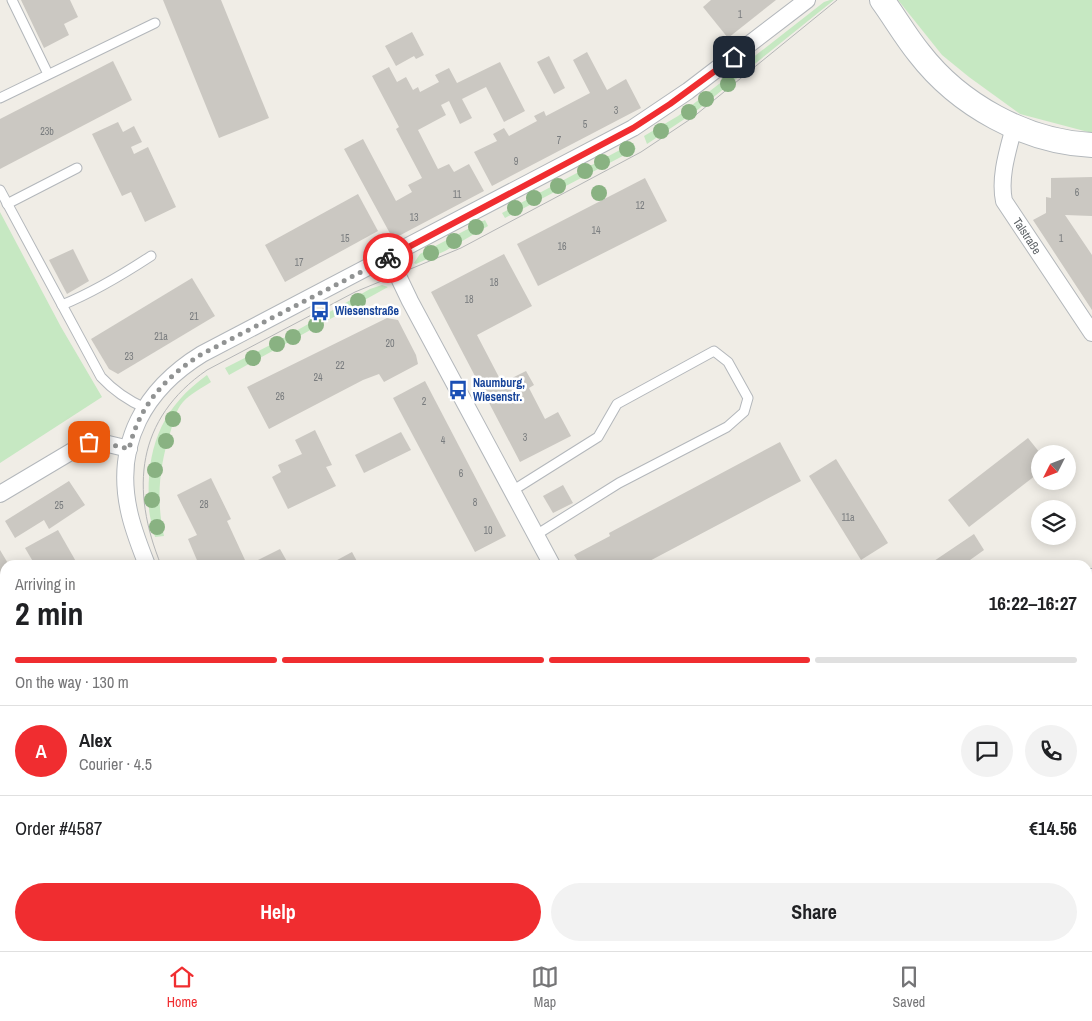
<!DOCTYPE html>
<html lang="en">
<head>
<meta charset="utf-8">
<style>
	body { margin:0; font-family:"Archivo Narrow",sans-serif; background:#f2f2f2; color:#202124; height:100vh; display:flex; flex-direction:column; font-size:19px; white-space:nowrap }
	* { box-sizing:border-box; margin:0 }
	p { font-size:16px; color:#757577 }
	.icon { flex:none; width:28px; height:28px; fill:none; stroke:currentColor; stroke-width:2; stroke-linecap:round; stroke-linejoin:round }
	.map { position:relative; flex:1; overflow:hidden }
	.side { position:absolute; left:0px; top:560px; width:1092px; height:391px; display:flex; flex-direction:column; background:#fff; border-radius:15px 15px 0 0; box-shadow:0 2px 12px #0003 }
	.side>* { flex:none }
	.needle { width:32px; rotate:228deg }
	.buttons { position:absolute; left:1031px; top:445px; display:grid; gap:10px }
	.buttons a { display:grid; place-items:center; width:45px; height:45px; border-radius:50%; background:#fff; box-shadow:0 2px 12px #0003; font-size:25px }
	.pin { position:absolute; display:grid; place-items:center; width:42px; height:42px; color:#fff; margin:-21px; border-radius:10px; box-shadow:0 2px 8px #0006 }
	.courier { position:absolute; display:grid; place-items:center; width:50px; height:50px; margin:-25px; border:4px solid #f02d30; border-radius:50%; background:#fff; color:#222; box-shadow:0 1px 6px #0007 }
	.overview em { font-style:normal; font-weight:700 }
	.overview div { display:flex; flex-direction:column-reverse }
	.overview { display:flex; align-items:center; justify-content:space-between; height:85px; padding:0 15px }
	h1 { font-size:32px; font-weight:700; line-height:38px }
	.bar { display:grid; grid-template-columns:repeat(4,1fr); gap:8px 5px; align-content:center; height:60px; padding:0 15px }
	.bar i { height:6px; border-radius:4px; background:#e0e0e0 }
	.bar .active { background:#f02d30 }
	.bar p { grid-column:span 4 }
	.line { display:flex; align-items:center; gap:12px; padding:0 15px; border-top:1px solid #e0e0e0 }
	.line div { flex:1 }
	.round { display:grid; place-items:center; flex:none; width:52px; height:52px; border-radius:26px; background:#f2f2f2 }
	.cta { display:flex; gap:10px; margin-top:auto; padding:10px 15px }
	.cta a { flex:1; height:58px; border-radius:30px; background:#f02d30; color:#fff; font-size:20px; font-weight:700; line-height:58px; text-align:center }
	.cta a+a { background:#f2f2f2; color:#202124 }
	.menu { display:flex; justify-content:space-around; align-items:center; height:70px; border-top:1px solid #e0e0e0; background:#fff; font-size:14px; color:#757577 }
	.menu a { display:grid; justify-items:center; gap:2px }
	.menu .active { color:#f02d30 }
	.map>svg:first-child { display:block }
	.green { fill:#c6e8c2 }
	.building { fill:#cbc8c2 }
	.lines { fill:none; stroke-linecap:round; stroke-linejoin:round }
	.lane-casing { stroke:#b3b7bb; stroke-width:11 }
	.street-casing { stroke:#b3b7bb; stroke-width:18 }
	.secondary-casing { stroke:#b2b7bb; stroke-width:26 }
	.lane { stroke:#fff; stroke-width:9 }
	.street { stroke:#fff; stroke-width:16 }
	.secondary { stroke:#fff; stroke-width:24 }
	.tram { stroke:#b5b6b7; stroke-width:1 }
	.tree { fill:#89b282 }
	.done { stroke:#919393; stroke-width:5; stroke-dasharray:0 9 }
	.route { stroke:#f02d30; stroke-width:6 }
	.labels { text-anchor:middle; stroke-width:5; stroke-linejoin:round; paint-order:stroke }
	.number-label { font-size:10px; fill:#797c7e }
	.street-label { font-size:12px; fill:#5e6367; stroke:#fff }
	.transit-label { font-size:12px; font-weight:bold; fill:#164399; stroke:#fff; text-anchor:start }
</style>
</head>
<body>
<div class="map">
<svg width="1092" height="951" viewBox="0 0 1092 951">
	<rect width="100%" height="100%" fill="#f0ede6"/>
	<g class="green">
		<polygon points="830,0 834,0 695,112 647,144 644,136 678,116 824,2"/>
		<polygon points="898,0 1092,0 1092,133 1020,114 969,77 942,55"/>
		<polygon points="633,143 636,149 505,218 502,213"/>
		<polygon points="0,212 61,327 102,397 0,463"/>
		<polygon points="485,220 488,226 445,251 416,264 414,263 420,254"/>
		<polygon points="382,285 388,287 229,375 225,368 280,340 370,289"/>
		<path d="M207,375L211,382C202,388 190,394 183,402C176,410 174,420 171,430C159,466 156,500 164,536L155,537C153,527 149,516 149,507C146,449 160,409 207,375Z"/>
	</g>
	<g class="building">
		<polygon points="21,0 70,0 78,17 64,24 69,35 44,48"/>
		<polygon points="163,0 221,0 269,118 219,138"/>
		<polygon points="711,0 776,0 728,38 703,7"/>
		<polygon points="412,32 424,55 416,59 414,56 396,66 385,46"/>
		<polygon points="587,52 607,90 626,79 641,108 492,186 474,152 497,141 493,134 504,128 509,136 537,121 534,116 544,111 546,116 590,93 573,60"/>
		<polygon points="549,56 565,88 554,94 537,62"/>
		<polygon points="113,61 132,100 0,169 0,119"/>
		<polygon points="500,62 525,111 504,122 486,87 462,99 472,118 460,124 449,101 441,105 446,115 418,130 438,169 449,164 454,172 469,164 484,191 393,239 344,149 363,139 396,201 412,192 408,185 422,178 396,129 399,127 372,76 389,67 397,82 406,77 413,90 418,87 420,92 439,82 435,75 449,68 457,83"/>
		<polygon points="118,122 123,132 134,126 142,142 131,147 134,154 148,147 176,207 145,222 131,192 122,196 92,134"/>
		<polygon points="1092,177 1092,216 1065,215 1092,255 1092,310 1033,220 1046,213 1046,197 1051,198 1051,178"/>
		<polygon points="645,178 667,221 538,286 517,244"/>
		<polygon points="358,194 378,231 285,282 265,245"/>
		<polygon points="73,249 89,281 67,294 49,260"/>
		<polygon points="504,254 532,306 477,335 502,383 526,371 534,385 529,388 545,419 558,412 571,436 520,462 431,292"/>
		<polygon points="192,278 215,316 118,374 109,369 91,339"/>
		<polygon points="387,318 398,320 416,355 418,364 384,382 379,374 363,380 269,429 247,387"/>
		<polygon points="425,381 506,536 475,552 393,398"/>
		<polygon points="315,430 332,465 326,467 336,486 288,509 272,477 281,472 278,465 302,454 295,440"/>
		<polygon points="401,432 411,450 364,473 355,455"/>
		<polygon points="1028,438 1040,453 1040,472 969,527 948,500"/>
		<polygon points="780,442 801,481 642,565 580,565 574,555 610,536 609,533"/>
		<polygon points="836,459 888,543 861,560 809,476"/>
		<polygon points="211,478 231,519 227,521 245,560 233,565 199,565 188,539 197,535 177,495"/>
		<polygon points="69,481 85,505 49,529 44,520 15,538 5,521"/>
		<polygon points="563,485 573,503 553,513 543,496"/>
		<polygon points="58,530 78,565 35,565 25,548"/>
		<polygon points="974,534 984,550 963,565 933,565 931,563"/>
		<polygon points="280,549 289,565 248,565"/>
		<polygon points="0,550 9,565 5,565 5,571 0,574"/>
		<polygon points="352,552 359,565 328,565"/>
		<polygon points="1092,716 1092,737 1088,730 1088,719"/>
		<polygon points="5,789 5,925 0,927 0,791"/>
		<polygon points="125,946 260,946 262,951 127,951"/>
		<polygon points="358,946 433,946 435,951 360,951"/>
		<polygon points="648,946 717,946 713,951 644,951"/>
		<polygon points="833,946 899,946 895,951 829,951"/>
	</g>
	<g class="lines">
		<defs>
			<g id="lane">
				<polyline points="12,0 48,74"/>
				<polyline points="0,98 155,23"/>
				<path d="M0,190L101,377C114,391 127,400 145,408"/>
				<polyline points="7,204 77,168"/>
				<path d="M62,305C94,292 122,275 151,256"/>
				<polyline points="512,491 598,437 617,404 714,351 728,362 748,398 744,412 727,427 619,483 536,535"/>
				<polyline points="1088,610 1092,615"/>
				<polyline points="1088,660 1092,657"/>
				<polyline points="1088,748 1092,755"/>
				<polyline points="11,951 25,946"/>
			</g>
			<g id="street">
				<path d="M1014,127C1008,150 999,177 1004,201L1092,333"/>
				<polyline points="389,257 410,301 552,565"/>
				<polyline points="0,494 84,444 100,442 129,449"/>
				<path d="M147,565C140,547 133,530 129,511C114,443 145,389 202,354L633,128L688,91L807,0"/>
				<polyline points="1088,582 1092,577"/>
				<polyline points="297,946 298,951"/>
				<polyline points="757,951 762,946"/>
			</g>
			<path id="secondary" d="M882,0C895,18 906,37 919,53C959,105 1026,142 1092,145"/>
		</defs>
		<use href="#lane" class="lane-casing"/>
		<use href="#street" class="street-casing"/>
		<use href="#secondary" class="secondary-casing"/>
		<use href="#lane" class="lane"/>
		<use href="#street" class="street"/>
		<use href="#secondary" class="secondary"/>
		<g class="tram">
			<path d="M161,565C130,489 136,419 207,370L355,292L461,248L641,152L692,118L837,0"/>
			<polyline points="315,946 317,951"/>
		</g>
	</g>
	<g class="tree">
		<circle cx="745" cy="69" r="8"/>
		<circle cx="728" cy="84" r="8"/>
		<circle cx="706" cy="99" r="8"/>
		<circle cx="689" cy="112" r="8"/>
		<circle cx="661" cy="131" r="8"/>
		<circle cx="627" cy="149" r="8"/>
		<circle cx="602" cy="162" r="8"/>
		<circle cx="585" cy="171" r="8"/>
		<circle cx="558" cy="186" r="8"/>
		<circle cx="599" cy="193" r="8"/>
		<circle cx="534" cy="198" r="8"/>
		<circle cx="515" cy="208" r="8"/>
		<circle cx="476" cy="227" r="8"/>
		<circle cx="454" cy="241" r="8"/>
		<circle cx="431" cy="253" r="8"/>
		<circle cx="358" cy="301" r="8"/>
		<circle cx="316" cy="325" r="8"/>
		<circle cx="293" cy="337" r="8"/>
		<circle cx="277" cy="344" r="8"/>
		<circle cx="253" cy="358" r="8"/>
		<circle cx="173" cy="419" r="8"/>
		<circle cx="166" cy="441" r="8"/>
		<circle cx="155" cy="470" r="8"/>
		<circle cx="152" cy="500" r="8"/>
		<circle cx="157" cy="527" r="8"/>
	</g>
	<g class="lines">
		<path class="done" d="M89,442H100L129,449C139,406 165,377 202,354L388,258"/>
		<polyline class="route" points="388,258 633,128 670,104 734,57"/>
	</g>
	<defs>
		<symbol id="bus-bare" viewBox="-9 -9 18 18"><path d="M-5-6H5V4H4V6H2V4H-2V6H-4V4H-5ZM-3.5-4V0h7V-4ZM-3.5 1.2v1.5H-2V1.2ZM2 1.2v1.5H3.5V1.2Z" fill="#1a4fb4" stroke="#fff" stroke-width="2.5" paint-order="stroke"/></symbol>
	</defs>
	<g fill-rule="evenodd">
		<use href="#bus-bare" x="306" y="297" width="28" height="28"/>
		<use href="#bus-bare" x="444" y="376" width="28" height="28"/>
	</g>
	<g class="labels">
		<g class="number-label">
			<text x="740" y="18">1</text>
			<text x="616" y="114">3</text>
			<text x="585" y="128">5</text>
			<text x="47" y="135">23b</text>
			<text x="559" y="144">7</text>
			<text x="516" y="165">9</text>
			<text x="1077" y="196">6</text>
			<text x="457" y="198">11</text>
			<text x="640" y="209">12</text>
			<text x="414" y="221">13</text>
			<text x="596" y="234">14</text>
			<text x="345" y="242">15</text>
			<text x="1061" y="242">1</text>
			<text x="562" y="250">16</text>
			<text x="299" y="266">17</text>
			<text x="494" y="286">18</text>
			<text x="469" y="303">18</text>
			<text x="194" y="320">21</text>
			<text x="161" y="340">21a</text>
			<text x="390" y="347">20</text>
			<text x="129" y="360">23</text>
			<text x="340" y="369">22</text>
			<text x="318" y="381">24</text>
			<text x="280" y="400">26</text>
			<text x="424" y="405">2</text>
			<text x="525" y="441">3</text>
			<text x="443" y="444">4</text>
			<text x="461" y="477">6</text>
			<text x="475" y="506">8</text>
			<text x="204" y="508">28</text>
			<text x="59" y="509">25</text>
			<text x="848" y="521">11a</text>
			<text x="488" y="534">10</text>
		</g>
		<g class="street-label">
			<text transform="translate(1027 236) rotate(57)" y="4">Talstraße</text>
		</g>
		<g class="transit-label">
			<text x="335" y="315">Wiesenstraße</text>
			<text x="473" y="387">Naumburg,<tspan x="473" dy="14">Wiesenstr.</tspan></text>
		</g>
	</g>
</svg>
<div class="buttons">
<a><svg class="needle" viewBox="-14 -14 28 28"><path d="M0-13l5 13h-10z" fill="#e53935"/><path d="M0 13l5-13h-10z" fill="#757577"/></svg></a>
<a><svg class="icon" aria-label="layers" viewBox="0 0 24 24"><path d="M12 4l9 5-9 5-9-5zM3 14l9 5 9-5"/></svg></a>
</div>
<div class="pin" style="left:89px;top:442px;background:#ea580c"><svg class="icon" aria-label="bag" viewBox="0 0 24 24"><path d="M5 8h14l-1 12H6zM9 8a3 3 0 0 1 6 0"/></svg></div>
<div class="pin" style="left:734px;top:57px;background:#1f2937"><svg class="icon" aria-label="home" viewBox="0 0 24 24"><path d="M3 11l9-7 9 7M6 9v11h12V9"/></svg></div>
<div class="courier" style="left:388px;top:258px"><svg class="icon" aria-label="bike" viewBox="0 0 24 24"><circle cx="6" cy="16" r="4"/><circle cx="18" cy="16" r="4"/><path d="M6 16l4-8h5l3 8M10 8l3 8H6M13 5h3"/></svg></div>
<section class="side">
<div class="overview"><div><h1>2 min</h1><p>Arriving in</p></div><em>16:22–16:27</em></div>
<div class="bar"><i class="active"></i><i class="active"></i><i class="active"></i><i></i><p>On the way · 130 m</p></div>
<div class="line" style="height:90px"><b class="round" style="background:#f02d30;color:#fff">A</b><div><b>Alex</b><p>Courier · 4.5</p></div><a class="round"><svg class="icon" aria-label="chat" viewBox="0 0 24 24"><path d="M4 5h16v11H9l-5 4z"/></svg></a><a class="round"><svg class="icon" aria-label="phone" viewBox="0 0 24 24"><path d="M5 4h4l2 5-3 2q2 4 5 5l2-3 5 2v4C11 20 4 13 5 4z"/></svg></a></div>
<div class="line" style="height:65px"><div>Order #4587</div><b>€14.56</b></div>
<div class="cta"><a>Help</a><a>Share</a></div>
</section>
</div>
<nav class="menu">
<a class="active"><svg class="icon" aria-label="home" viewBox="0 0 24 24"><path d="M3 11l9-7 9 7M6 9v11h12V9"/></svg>Home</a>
<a><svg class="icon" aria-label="map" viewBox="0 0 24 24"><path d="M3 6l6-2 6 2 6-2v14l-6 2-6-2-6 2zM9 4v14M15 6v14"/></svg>Map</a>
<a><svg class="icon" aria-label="saved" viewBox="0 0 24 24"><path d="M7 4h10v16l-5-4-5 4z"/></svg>Saved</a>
</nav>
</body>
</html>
